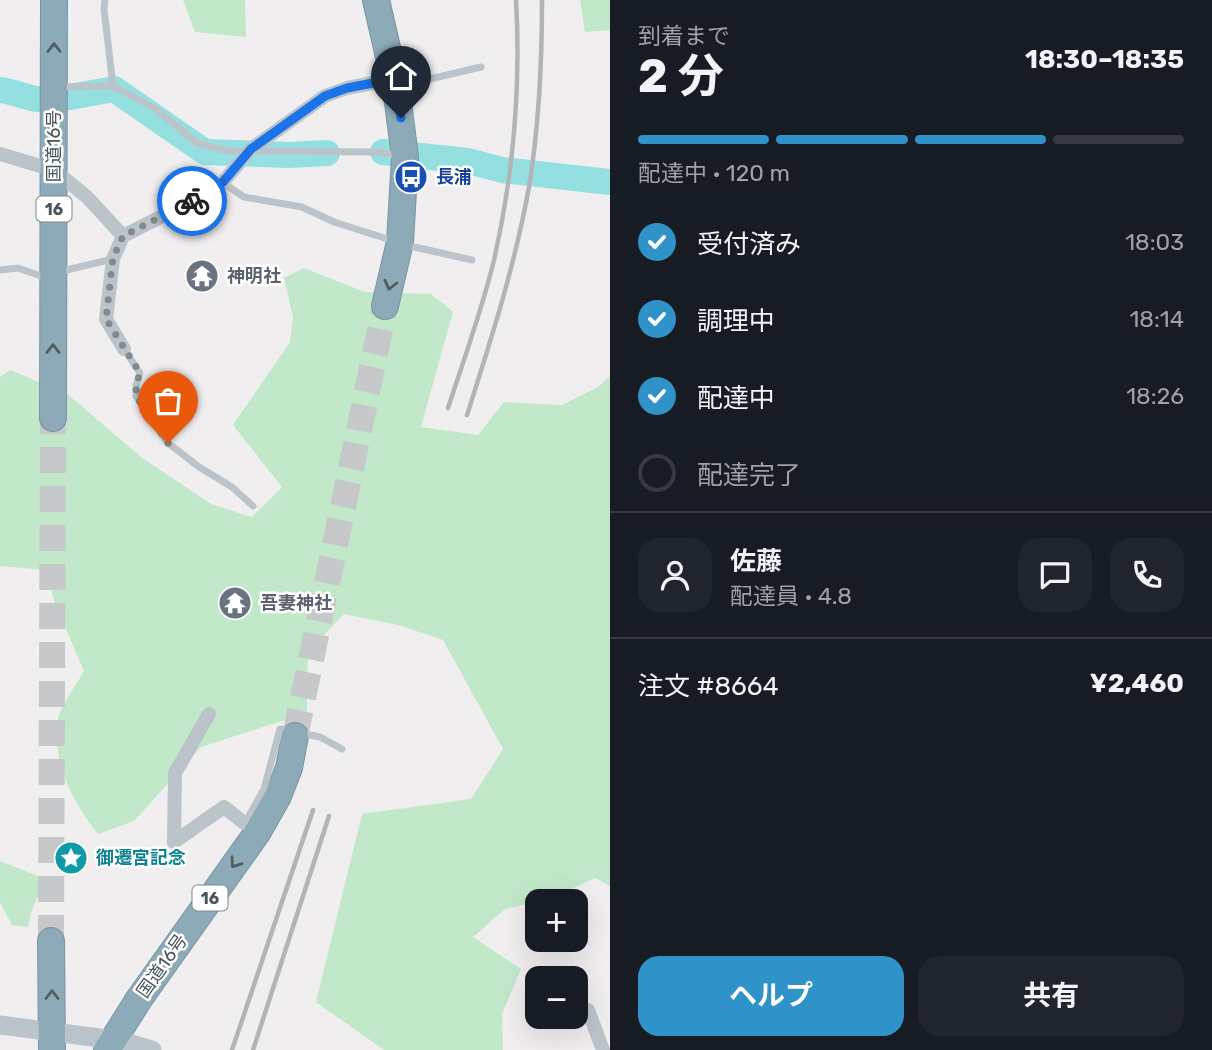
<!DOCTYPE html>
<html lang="ja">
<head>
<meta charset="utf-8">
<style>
	body { margin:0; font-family:Rubik,"Noto Sans JP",sans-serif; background:#20242c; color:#f1f3f6; height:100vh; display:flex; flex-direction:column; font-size:26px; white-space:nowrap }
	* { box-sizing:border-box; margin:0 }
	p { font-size:23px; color:#9ea1a6 }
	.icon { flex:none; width:38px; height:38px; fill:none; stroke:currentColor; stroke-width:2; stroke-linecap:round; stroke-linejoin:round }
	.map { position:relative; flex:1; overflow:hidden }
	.drawer { display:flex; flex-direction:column; background:#171b24; width:602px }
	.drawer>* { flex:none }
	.buttons { position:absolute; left:525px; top:889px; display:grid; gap:14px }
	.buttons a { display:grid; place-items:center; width:63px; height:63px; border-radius:14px; background:#171b24; box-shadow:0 7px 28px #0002; font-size:35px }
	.pin { position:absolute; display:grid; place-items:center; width:60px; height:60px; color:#fff; margin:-72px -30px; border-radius:50% 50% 50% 0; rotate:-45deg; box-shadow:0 0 7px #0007 }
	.pin .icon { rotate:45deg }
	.courier { position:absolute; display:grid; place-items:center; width:70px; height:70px; margin:-35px; border:5px solid #1a73e8; border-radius:50%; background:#fff; color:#222; box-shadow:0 2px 9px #0007 }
	.head em { font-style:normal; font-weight:700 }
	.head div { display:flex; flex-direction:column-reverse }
	.head { display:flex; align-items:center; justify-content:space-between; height:119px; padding:0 28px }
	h1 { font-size:46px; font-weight:700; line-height:52px }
	.bar { display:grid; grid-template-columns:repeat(4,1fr); gap:10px 7px; align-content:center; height:84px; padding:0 28px }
	.bar i { height:9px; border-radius:5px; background:#363941 }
	.bar .current { background:#2f92c9 }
	.bar p { grid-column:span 4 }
	.line { display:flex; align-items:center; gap:18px; padding:0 28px; border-top:2px solid #363941 }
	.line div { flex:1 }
	.round { display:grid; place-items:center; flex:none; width:74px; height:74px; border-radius:21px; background:#20242c }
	ol { padding:0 28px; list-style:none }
	li { display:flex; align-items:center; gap:21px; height:77px }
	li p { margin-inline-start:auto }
	li .icon { padding:7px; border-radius:50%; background:#2f92c9; color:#fff; stroke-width:4 }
	li:last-child { color:#9ea1a6 }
	li i { width:38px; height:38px; border:4px solid #363941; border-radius:50% }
	.primary-button { display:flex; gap:14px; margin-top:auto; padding:14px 28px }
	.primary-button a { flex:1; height:80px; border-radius:21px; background:#2f92c9; color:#fff; font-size:28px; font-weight:700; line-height:80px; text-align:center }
	.primary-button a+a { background:#20242c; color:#f1f3f6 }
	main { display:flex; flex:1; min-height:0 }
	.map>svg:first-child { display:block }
	.green { fill:#c1e9c9 }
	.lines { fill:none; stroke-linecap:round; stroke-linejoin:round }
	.river { stroke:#94e0e1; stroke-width:26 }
	.highway-tunnel { stroke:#c6c8ca; stroke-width:26; stroke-dasharray:26 13; stroke-linecap:butt }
	.highway-casing { stroke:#7795a3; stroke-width:28 }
	.lane { stroke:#bbc5c9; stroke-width:7 }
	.street { stroke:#bbc5c9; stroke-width:14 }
	.secondary { stroke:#b9c5cb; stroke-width:19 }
	.highway { stroke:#8caab7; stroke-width:26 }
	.rail { stroke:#b1b5b7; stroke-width:4.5 }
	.oneway { stroke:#4f5e62 }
	.done { stroke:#838b8e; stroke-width:7; stroke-dasharray:0 12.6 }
	.route { stroke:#1a73e8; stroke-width:9 }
	.labels { text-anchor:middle; stroke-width:5; stroke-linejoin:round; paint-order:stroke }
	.shield { fill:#fff; stroke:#7f888b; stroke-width:2 }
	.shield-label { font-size:16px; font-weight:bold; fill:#485559 }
	.street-label { font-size:18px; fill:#485559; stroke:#fff }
	.transit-label { font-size:18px; font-weight:bold; fill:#164399; stroke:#fff; text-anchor:start }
	.worship-label { font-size:18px; font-weight:bold; fill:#5b616d; stroke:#fff; text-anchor:start }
	.culture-label { font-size:18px; font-weight:bold; fill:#0d838f; stroke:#fff; text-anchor:start }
</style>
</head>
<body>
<main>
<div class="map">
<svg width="610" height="1050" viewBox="0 0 610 1050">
	<rect width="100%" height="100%" fill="#f0eeef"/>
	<g class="green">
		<polygon points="183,0 245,0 246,37 195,32"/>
		<polygon points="580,0 610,0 610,30 585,32"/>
		<path d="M304,268L365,292L431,294L453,312L421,427L478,435L504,402L562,405L598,387L610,376V886L595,878L549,899L505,909L473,937L521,969L502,1014L503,1050H384L316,1002L362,814L471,799L503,749L443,640L398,625L344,614L308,651L307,713L201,747L134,821L98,834C73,803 51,761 58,719C61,706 77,684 84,671L55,604L46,570L0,566V377L10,370L66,393L141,457L211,504L252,517L282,487L233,425L290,342L293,317L284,278Z"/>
		<polygon points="0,861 46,879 32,909 28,927 12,925 0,902"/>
	</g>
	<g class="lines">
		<g class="river">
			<path d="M0,90C11,91 31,99 38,99"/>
			<polyline points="70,97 114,89 205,152 288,155 327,153"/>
			<polyline points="383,152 468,161 502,170 610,182"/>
		</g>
		<g class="highway-tunnel">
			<polyline points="295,736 385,306"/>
			<polyline points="51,941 53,418"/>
		</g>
		<defs>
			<g id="highway">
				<polyline points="376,0 396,87 405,157 400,242 385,306"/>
				<polyline points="53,418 54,0"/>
				<polyline points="51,941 52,1050"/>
				<polyline points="107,1050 139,999 257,833 278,796 289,768 295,736"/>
			</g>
		</defs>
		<use href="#highway" class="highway-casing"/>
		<g class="lane">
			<polyline points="105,0 104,9 113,86"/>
			<polyline points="400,86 481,67"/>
			<polyline points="58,87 113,86 156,109 197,143 227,151 379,152 398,156"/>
			<polyline points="223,183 244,197 302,207 334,222 410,246 472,260"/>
			<polyline points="0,270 18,268 41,276 113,259"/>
			<polyline points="124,349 140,373 136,385 136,396 168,443 199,467 232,487 253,506"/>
			<polyline points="245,823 264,789 280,729 320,737 342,749"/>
		</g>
		<g class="street">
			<polyline points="0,154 54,170 87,197 123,236"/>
			<polyline points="124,349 106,319 113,259 123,236 204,195 223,182 251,149 325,96 347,88 394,79"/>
			<polyline points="174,842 175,773 209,714"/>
			<polyline points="174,842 224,807 257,833"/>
			<polyline points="588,1010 603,1050"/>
		</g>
		<polyline class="secondary" points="0,1025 122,1041 152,1050"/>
		<use href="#highway" class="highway"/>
		<g class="rail">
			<path d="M448,408C464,359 482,310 494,260C513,176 521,87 516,0"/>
			<path d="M467,415C491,340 515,265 529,187C539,126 542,62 542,0"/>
			<polyline points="232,1050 313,810"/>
			<polyline points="253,1050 329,816"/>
		</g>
	</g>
	<defs><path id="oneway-chevron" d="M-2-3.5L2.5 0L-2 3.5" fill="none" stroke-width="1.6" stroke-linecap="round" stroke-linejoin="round" transform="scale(1.75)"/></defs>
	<g class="oneway">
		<use href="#oneway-chevron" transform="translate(54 48) rotate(-90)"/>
		<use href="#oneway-chevron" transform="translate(390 285) rotate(103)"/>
		<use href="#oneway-chevron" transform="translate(53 349) rotate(-90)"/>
		<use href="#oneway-chevron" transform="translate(235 863) rotate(125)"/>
		<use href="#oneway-chevron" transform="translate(52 995) rotate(-90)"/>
	</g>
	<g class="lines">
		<polyline class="done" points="168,443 136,396 136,385 140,373 106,319 113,258 123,236 192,201"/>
		<polyline class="route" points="192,201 223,182 251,149 325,96 347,88 394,79 401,118"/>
	</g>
	<defs>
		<symbol id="bus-disc" viewBox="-11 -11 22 22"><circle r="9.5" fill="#1a4fb4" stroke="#fff"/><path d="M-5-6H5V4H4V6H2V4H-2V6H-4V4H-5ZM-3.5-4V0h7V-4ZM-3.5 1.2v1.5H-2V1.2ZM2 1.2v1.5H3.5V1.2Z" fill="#fff"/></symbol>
		<symbol id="temple-disc" viewBox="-11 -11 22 22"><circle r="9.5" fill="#6b7280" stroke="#fff"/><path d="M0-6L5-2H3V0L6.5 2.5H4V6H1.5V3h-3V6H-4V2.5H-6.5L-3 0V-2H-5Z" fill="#fff"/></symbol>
		<symbol id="sight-disc" viewBox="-11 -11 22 22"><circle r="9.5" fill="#0f9aa8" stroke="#fff"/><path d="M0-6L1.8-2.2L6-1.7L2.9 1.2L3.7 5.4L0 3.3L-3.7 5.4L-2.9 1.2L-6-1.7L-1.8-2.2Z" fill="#fff"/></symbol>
	</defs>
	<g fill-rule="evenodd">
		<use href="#bus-disc" x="392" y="158" width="38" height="38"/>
		<use href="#temple-disc" x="183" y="257" width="38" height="38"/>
		<use href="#temple-disc" x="216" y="584" width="38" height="38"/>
		<use href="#sight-disc" x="52" y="839" width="38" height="38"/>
	</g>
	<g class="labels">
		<g class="shield">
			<rect x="36.5" y="196.5" width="35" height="25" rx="5"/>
			<rect x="192.5" y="885.5" width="35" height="25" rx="5"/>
		</g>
		<g class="shield-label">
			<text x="54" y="215">16</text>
			<text x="210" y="904">16</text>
		</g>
		<g class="street-label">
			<text transform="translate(54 146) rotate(-90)" y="6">国道16号</text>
			<text transform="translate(162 966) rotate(-55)" y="6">国道16号</text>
		</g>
		<g class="transit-label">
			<text x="436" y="183">長浦</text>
		</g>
		<g class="worship-label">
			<text x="227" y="282">神明社</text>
			<text x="260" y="609">吾妻神社</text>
		</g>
		<g class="culture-label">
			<text x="96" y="864">御遷宮記念</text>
		</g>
	</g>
</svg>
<div class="buttons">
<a>+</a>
<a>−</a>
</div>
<div class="pin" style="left:168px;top:443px;background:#ea580c"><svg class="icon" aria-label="bag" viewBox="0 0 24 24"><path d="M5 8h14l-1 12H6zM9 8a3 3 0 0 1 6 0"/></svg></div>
<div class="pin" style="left:401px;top:118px;background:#1f2937"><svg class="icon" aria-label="home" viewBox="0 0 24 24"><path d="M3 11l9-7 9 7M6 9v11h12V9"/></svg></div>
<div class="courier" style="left:192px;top:201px"><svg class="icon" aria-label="bike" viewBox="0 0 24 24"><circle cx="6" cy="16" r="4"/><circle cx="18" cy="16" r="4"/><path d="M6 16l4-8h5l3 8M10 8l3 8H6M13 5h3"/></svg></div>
</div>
<section class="drawer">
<div class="head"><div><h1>2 分</h1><p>到着まで</p></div><em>18:30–18:35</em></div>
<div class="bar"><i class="current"></i><i class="current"></i><i class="current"></i><i></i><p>配達中 · 120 m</p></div>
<ol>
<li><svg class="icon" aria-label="check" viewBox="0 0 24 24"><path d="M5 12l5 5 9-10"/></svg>受付済み<p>18:03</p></li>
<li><svg class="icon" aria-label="check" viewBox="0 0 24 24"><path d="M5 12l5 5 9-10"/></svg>調理中<p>18:14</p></li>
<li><svg class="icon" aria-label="check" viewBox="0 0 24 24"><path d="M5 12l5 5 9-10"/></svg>配達中<p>18:26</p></li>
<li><i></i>配達完了</li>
</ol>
<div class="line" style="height:126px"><a class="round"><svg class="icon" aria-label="person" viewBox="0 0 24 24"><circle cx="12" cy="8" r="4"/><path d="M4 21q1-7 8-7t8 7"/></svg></a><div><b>佐藤</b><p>配達員 · 4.8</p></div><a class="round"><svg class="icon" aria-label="chat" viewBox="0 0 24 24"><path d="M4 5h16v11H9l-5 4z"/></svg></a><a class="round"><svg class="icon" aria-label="phone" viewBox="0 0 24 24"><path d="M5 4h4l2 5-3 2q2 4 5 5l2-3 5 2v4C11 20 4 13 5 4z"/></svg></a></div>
<div class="line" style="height:91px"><div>注文 #8664</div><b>¥2,460</b></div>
<div class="primary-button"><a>ヘルプ</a><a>共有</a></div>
</section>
</main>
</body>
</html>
